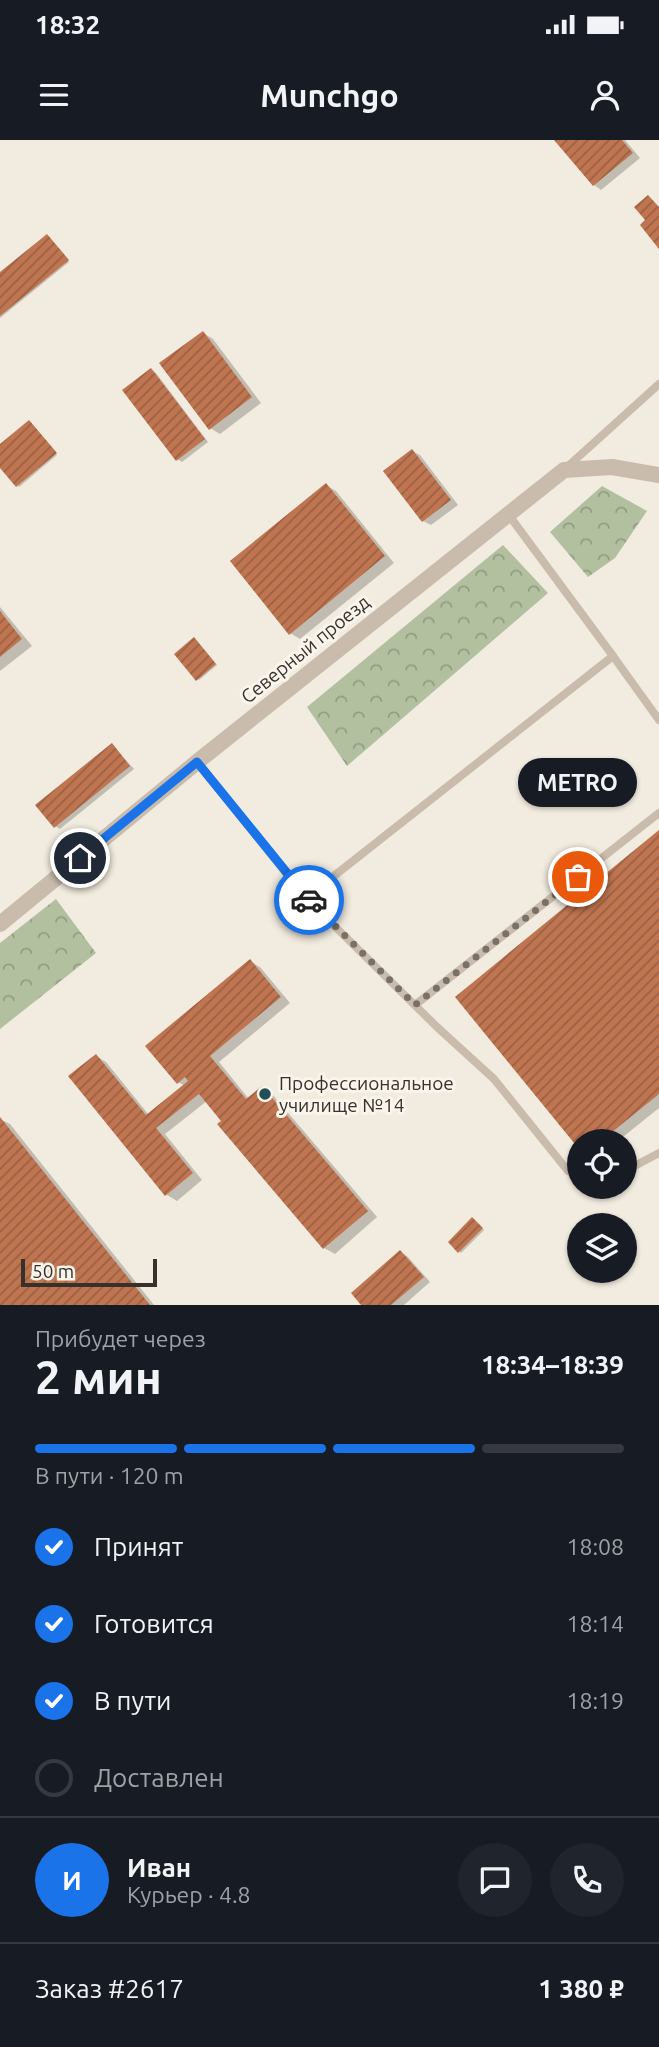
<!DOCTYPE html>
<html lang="ru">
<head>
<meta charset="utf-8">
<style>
	body { margin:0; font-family:Ubuntu,sans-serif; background:#20242c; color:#f1f3f6; height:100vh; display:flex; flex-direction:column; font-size:26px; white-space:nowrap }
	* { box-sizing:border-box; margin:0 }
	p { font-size:23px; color:#9ea1a6 }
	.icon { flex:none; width:38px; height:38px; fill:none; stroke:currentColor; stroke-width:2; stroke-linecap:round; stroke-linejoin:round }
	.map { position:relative; height:1165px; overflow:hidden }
	.side { display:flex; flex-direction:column; background:#171b24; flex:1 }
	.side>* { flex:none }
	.fabs { position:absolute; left:567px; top:989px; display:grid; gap:14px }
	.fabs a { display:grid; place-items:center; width:70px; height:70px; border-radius:50%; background:#171b24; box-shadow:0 2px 5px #0004; font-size:35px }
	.scale { position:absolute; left:21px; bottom:18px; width:136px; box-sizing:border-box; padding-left:7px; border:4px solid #38302a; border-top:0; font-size:19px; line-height:24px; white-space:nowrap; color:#38302a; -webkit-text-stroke:5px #f9f4ec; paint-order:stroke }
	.pin { position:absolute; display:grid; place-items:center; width:60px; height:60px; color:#fff; margin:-30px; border:4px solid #fff; border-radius:50%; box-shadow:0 2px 7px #0007 }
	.courier { position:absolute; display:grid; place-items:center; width:70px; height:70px; margin:-35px; border:5px solid #1a73e8; border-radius:50%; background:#fff; color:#222; box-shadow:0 2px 9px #0007 }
	.bubble { position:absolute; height:49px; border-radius:24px; background:#171b24; box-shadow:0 2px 5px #0004; font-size:23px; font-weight:700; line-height:49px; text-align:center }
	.overview em { font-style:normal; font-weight:700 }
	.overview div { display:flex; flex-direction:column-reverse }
	.overview { display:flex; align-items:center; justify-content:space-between; height:119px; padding:0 35px }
	h1 { font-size:46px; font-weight:700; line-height:52px }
	.bar { display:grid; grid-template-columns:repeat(4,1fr); gap:10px 7px; align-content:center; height:84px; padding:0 35px }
	.bar i { height:9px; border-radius:5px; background:#363941 }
	.bar .on { background:#1a73e8 }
	.bar p { grid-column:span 4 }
	.line { display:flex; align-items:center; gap:18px; padding:0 35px; border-top:2px solid #363941 }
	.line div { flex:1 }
	.round { display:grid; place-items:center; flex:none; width:74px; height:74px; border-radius:37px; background:#20242c }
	ol { padding:0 35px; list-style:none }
	li { display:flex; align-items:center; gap:21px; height:77px }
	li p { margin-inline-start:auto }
	li .icon { padding:7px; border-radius:50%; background:#1a73e8; color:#fff; stroke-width:4 }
	li:last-child { color:#9ea1a6 }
	li i { width:38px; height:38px; border:4px solid #363941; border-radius:50% }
	.status { display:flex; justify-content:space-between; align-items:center; height:49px; padding:0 35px; background:#171b24; direction:ltr }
	.status svg { height:19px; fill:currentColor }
	header { display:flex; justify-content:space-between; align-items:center; height:91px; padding:0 35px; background:#171b24; font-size:32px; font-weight:700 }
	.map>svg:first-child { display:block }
	.forest { fill:url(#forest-crowns) }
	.shadow { fill:#0003 }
	.building { fill:url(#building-hatch) }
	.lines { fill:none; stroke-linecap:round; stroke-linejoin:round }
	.service { stroke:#c9bcac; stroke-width:8 }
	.minor { stroke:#c9bcac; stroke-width:16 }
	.done { stroke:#797169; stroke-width:7; stroke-dasharray:0 12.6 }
	.route { stroke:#1a73e8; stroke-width:9 }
	.poi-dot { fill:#224f57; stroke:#f9f4ec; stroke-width:2.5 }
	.labels { text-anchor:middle; stroke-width:6; stroke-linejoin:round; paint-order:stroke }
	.street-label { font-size:19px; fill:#38302a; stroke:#f9f4ec }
	.poi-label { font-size:19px; fill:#38302a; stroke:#f9f4ec; text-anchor:start }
</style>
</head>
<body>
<div class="status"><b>18:32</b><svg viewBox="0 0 49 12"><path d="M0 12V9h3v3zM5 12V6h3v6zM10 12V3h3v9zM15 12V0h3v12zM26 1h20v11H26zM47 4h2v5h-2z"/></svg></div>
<header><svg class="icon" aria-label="menu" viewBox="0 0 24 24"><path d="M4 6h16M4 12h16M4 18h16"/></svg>Munchgo<svg class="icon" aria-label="person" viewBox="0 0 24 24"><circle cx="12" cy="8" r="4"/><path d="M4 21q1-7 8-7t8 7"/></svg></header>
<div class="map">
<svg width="659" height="1165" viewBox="0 0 659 1165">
	<defs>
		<pattern id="forest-crowns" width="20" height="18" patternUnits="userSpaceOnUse" patternTransform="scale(1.75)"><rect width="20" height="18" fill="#b2c0a0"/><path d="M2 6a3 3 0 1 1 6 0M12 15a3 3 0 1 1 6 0" fill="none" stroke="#929c83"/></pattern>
		<pattern id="building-hatch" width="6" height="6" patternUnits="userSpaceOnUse" patternTransform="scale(1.75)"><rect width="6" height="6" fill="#bf7550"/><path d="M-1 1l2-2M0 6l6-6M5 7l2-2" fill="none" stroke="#9c6043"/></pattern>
	</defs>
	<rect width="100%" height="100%" fill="#f2ebdf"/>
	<g class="forest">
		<polygon points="602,346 647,371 615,418 588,437 550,392"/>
		<polygon points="503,405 548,453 347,626 307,567"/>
		<polygon points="56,759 96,813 0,889 0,803"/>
	</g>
	<g class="shadow">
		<polygon points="557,0 625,0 640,18 601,50 594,45"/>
		<polygon points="49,97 69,122 0,178 0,134"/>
		<polygon points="203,193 213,199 261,263 220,294 210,288"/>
		<polygon points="152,230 156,233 208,302 182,322 177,319"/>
		<polygon points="31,283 57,315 19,347 0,325 0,306"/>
		<polygon points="412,311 420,315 458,365 431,385 423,381"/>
		<polygon points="326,345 336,351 394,423 300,499 290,493"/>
		<polygon points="0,467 32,506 0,531"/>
		<polygon points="196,500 217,525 199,540 198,539"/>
		<polygon points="112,605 134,629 60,689 55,686"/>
		<polygon points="659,692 659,968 618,1001 579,1001 579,1006 457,857"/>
		<polygon points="250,821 260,827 290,863 219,922 249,959 262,948 272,954 377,1077 335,1114 324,1108 219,984 223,981 207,961 165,994 202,1040 177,1061 167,1055 96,916 106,922 149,975 185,946 178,942"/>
		<polygon points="0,979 10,984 154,1165 0,1165"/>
		<polygon points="474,1080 484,1090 461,1113 450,1102"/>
		<polygon points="401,1112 408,1117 430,1142 404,1165 364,1165 353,1154"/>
	</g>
	<g class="building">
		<polygon points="554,0 622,0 633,13 593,46"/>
		<polygon points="648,55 659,67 659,109 640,85 645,80 634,67"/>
		<polygon points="47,94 69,120 0,176 0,132"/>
		<polygon points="203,191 252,257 209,290 159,223"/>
		<polygon points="151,228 205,299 176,321 122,250"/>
		<polygon points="29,280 57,313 16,347 0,328 0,304"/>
		<polygon points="412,309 451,360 422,382 383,331"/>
		<polygon points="326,343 385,416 289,495 230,421"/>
		<polygon points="0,471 22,499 0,517"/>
		<polygon points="194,497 216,524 196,541 174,514"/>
		<polygon points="112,603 130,626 54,688 35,665"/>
		<polygon points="659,690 659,954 601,1001 579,1001 579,1009 455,857"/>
		<polygon points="250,819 281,857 210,916 246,959 262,946 368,1071 323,1109 217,984 221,981 199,954 156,988 193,1033 165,1056 68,936 96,914 146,975 188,941 185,937 177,944 145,906"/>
		<polygon points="0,977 150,1165 0,1165"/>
		<polygon points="472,1077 483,1088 458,1113 448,1102"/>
		<polygon points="400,1110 424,1137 391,1165 361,1165 351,1153"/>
	</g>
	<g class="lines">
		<g class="service">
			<polyline points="566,328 659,244"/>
			<polyline points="613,516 659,580"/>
			<polyline points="197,622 306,758 613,516 508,374"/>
			<polyline points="306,758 437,887 494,939 568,1031 579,1035"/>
			<polyline points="415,865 659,673"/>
			<polyline points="625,1031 659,1013"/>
		</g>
		<polyline class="minor" points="0,784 197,622 564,330 612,327 659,335"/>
	</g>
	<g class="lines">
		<polyline class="done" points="309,760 415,865 578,737"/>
		<polyline class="route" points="80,718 197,622 309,760"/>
	</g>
	<circle class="poi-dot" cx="265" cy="954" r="7"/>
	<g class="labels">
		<g class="street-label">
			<text transform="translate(305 509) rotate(-39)" y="7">Северный проезд</text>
		</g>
		<g class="poi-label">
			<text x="279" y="950">Профессиональное<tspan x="279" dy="22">училище №14</tspan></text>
		</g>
	</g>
</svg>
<div class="fabs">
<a><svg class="icon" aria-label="locate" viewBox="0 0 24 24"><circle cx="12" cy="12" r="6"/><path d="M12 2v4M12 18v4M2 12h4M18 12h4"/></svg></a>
<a><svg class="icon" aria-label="layers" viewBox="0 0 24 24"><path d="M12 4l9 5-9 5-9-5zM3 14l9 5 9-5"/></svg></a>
</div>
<div class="scale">50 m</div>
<div class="pin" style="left:578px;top:737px;background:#ea580c"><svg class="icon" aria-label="bag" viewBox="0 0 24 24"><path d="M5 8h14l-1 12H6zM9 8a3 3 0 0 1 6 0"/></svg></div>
<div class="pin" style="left:80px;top:718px;background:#1f2937"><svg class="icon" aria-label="home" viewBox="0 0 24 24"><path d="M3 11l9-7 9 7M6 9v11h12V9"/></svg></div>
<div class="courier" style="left:309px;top:760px"><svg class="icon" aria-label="car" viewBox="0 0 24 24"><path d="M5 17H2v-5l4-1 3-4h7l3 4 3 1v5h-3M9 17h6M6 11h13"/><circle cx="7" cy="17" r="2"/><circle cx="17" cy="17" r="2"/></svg></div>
<div class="bubble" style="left:518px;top:618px;width:119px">METRO</div>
</div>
<section class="side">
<div class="overview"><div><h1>2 мин</h1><p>Прибудет через</p></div><em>18:34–18:39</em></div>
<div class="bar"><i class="on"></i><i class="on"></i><i class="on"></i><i></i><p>В пути · 120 m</p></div>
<ol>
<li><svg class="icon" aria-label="check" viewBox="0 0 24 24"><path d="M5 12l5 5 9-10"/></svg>Принят<p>18:08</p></li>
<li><svg class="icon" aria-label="check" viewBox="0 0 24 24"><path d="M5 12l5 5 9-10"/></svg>Готовится<p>18:14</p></li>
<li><svg class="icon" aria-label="check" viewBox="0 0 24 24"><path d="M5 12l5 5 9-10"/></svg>В пути<p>18:19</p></li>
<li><i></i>Доставлен</li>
</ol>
<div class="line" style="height:126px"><b class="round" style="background:#1a73e8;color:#fff">И</b><div><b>Иван</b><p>Курьер · 4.8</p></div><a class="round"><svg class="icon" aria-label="chat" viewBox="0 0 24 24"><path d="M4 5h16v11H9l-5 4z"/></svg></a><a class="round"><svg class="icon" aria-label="phone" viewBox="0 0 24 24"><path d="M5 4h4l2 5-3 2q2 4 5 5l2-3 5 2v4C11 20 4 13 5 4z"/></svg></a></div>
<div class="line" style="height:91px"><div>Заказ #2617</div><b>1 380 ₽</b></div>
</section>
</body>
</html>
